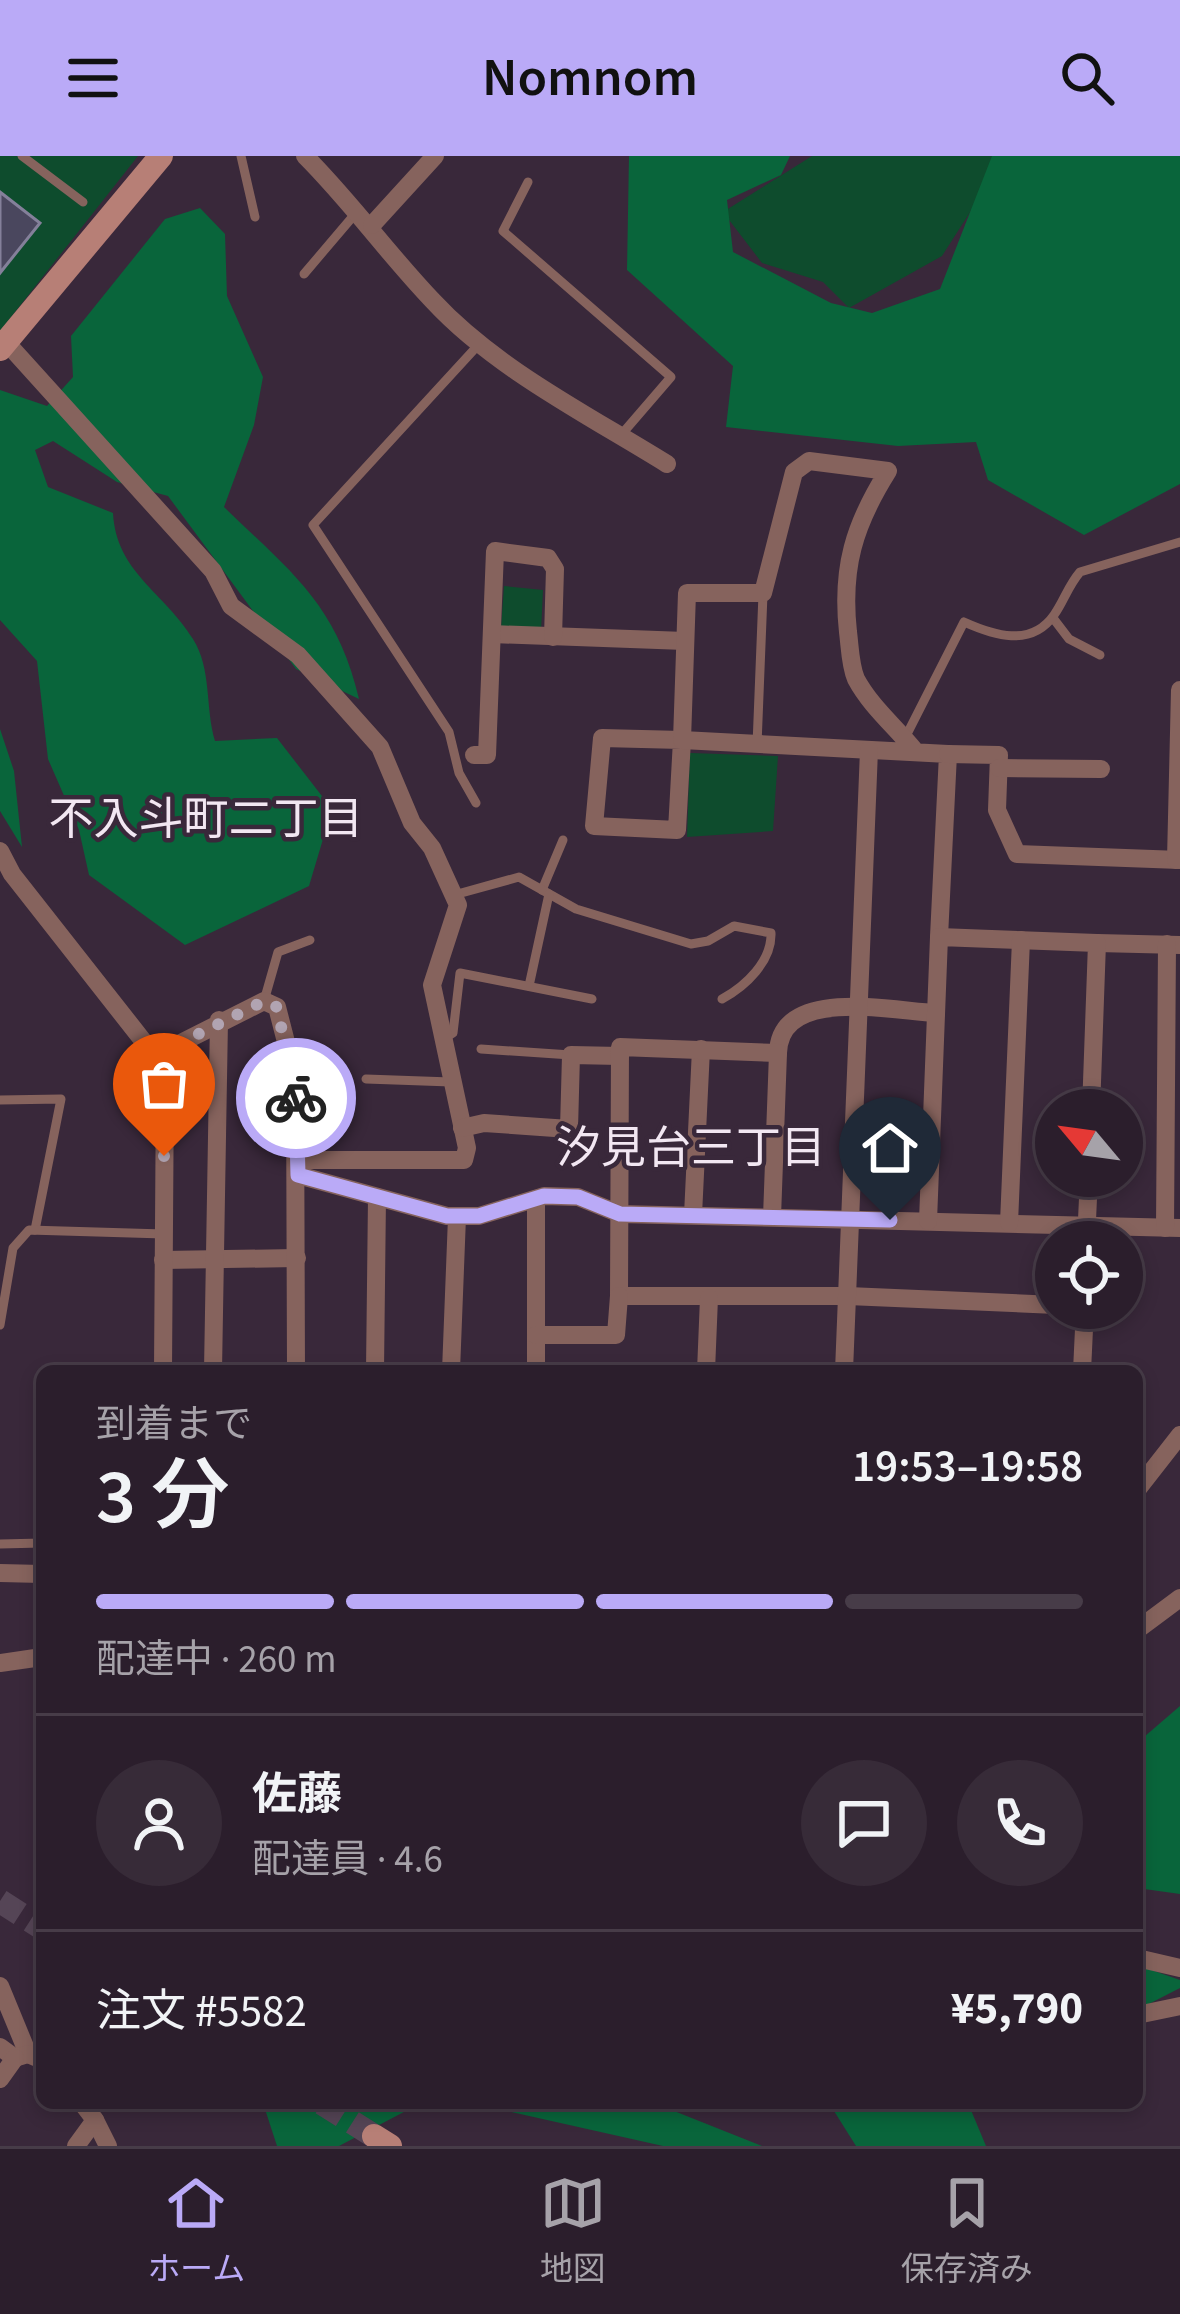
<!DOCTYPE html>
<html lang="ja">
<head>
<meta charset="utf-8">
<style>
	body { margin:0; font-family:"Source Sans 3","Noto Sans JP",sans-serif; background:#372b38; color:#f1f3f6; height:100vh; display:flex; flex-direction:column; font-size:45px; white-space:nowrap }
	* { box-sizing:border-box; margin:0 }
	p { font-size:39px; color:#a6a2a9 }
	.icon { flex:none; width:66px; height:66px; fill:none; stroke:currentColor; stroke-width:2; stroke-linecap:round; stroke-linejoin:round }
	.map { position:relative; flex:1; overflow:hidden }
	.sheet { position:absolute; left:36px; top:1209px; width:1107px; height:744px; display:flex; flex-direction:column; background:#2b1e2c; border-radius:18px; box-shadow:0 6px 18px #0003,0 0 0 3px #473c48 }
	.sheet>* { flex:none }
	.needle { width:78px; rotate:299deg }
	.tools { position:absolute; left:1035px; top:933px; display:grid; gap:24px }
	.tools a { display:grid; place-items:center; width:108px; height:108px; border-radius:50%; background:#2b1e2c; box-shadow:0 6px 18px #0003,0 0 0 3px #473c48; font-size:60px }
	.pin { position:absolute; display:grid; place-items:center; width:102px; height:102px; color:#fff; margin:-123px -51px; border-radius:50% 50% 50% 0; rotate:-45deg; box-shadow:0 0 12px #0007 }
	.pin .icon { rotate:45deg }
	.courier { position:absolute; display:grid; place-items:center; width:120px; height:120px; margin:-60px; border:9px solid #baaaf7; border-radius:50%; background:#fff; color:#222; box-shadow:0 3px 15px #0007 }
	.overview em { font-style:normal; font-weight:600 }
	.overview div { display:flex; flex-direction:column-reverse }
	.overview { display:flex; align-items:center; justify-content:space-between; height:204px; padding:0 60px }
	h1 { font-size:78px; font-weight:600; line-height:90px }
	.bar { display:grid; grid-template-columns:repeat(4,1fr); gap:18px 12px; align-content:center; height:144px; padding:0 60px }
	.bar i { height:15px; border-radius:9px; background:#473c48 }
	.bar .on { background:#baaaf7 }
	.bar p { grid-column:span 4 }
	.line { display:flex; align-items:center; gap:30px; padding:0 60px; border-top:3px solid #473c48 }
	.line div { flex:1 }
	.round { display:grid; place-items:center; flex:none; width:126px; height:126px; border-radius:63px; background:#372b38 }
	header { display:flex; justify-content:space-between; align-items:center; height:156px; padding:0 60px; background:#baaaf7; color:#111; font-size:54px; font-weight:600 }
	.tabs { display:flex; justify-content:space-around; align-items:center; height:168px; border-top:3px solid #473c48; background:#2b1e2c; font-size:33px; color:#a6a2a9 }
	.tabs a { display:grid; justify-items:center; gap:6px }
	.tabs .on { color:#baaaf7 }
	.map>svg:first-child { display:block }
	.green { fill:#0e4c2d }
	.forest { fill:#09653b }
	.building { fill:#4a475e; stroke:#84809a; stroke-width:3 }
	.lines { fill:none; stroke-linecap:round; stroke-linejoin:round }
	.secondary-tunnel { stroke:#554556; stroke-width:24; stroke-dasharray:24 12; stroke-linecap:butt }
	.lane { stroke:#86635d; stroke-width:9 }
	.street { stroke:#86635d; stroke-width:18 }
	.secondary { stroke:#b77f76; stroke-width:24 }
	.done { stroke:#b1a4b2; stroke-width:12; stroke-dasharray:0 21.6 }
	.route { stroke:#baaaf7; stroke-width:15 }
	.labels { text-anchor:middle; stroke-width:9; stroke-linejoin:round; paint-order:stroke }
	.neighbourhood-label { font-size:45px; fill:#f2e7f2; stroke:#39283a }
</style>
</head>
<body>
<header><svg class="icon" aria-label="menu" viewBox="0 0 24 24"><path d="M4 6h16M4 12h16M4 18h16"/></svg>Nomnom<svg class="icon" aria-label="search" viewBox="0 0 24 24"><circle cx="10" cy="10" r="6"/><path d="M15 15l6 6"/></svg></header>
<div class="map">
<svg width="1180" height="1990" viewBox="0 0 1180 1990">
	<rect width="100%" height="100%" fill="#39283a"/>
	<g class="green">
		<polygon points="0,0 138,0 0,175"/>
		<polygon points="812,0 1006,0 942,100 849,152 823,126 762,107 723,56"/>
		<polygon points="504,430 543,434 541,475 501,472"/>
		<polygon points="690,597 778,600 773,675 687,681"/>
	</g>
	<g class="forest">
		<polygon points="629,0 790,0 781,19 727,44 733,96 831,147 872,157 940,133 992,0 1180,0 1180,328 1084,379 988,324 976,286 898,290 726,271 733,210 627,114"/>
		<path d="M200,52L225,78L227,140L263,221L254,269L224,351C290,415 337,448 359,543L296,513L168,340L117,326L53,285L35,294L48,331L113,357C116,416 164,436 193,483C212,513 205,552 215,585L277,582L332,653L309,730L185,789L89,719L79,674L48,603L37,505L0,464V234L47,250L73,221L71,180L165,63Z"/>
		<polygon points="0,573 14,615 22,691 0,655"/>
		<polygon points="1180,1550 1180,1738 1137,1732 1137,1587"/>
		<polygon points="1137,1809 1180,1824 1180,1832 1137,1854"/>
		<polygon points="263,1947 421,1947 339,1990 277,1990"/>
		<polygon points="471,1947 654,1947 762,1990 663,1990"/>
		<polygon points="829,1947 968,1947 986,1990 856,1990"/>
	</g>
	<polygon class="building" points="0,36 40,67 0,117"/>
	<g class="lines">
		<g class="secondary-tunnel">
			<polyline points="0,1745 42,1772"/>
			<polyline points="322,1947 374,1980"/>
		</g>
		<g class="lane">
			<polyline points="22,0 83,46"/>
			<polyline points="241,0 255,61"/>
			<polyline points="528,26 503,75 671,221 621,279"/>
			<polyline points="304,118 355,58"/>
			<polyline points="1053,462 1069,483 1100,499"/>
			<path d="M905,582L964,466C993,479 1031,492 1054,459C1064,445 1068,430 1080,416L1180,386"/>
			<polyline points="757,589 763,438"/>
			<polyline points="476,647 459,617 449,576 313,369 481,186"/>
			<polyline points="542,734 563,684"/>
			<path d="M454,739L519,721L576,753L691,788L708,785L734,770L771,777C772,805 746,830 722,843"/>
			<polyline points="529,830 549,738"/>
			<polyline points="264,845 278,796 310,784"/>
			<polyline points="445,882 453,877 460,817 592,843"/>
			<polyline points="481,893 571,899"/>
			<polyline points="366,923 451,926"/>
			<polyline points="0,944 61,943 35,1074"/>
			<polyline points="0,1169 13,1092 29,1074 164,1078"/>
			<polyline points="0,1388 42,1387"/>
		</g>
		<g class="street">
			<path d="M305,0C351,46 388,98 433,145C496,213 590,260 667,308"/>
			<polyline points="372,69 435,0"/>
			<polyline points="6,186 213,415 231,450 298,499 380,591 412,667 432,692 458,749 432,829 467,992 464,1004 298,1004"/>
			<polyline points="492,478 685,485"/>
			<polygon points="602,582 682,584 677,674 594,670"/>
			<path d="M916,596C896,571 871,551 856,523C850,509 850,491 848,476C841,412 854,369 888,315L809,305L794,316L763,437H687L682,584L948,598L939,781"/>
			<polyline points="948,598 999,599 997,654 1017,698 1180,704"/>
			<polyline points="474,599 487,599 495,395 548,402 555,413 553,481"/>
			<polyline points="999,612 1101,613"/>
			<polyline points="0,695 12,718 155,900"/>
			<polyline points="1176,704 1180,534"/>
			<polyline points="1097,787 1180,789"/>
			<path d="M778,897C780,830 891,855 936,857"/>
			<polyline points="462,972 484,967 569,973 571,899 620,900"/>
			<polyline points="298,1019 447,1060 479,1060 544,1040 578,1041 620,1058 1180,1072"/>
			<polyline points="536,1043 536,1215"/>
			<polyline points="693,1059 701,893"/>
			<polyline points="772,1061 778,897 620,891 619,1140 848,1140 1056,1149"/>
			<polyline points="928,1065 939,781 1097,787 1091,954"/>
			<polyline points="1009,1067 1021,784"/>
			<polyline points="1165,1072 1167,788"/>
			<polyline points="1086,1086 1089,1020"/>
			<polyline points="163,1104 297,1102"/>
			<polyline points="536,1179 616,1179 619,1140"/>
			<polyline points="163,1215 165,923 155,900 264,845 277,851 295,921 296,1215"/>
			<polyline points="213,1215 219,864"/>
			<polyline points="375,1215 377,1041"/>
			<polyline points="451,1215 457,1061"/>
			<polyline points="706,1215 709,1142"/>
			<polyline points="844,1215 869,594"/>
			<polyline points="1082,1215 1085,1152"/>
			<polyline points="1137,1334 1180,1279"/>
			<polyline points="0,1417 42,1418"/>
			<polyline points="1137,1474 1180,1442"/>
			<polyline points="0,1507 42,1501"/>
			<polyline points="1137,1802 1180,1812"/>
			<polyline points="0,1830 28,1898"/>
			<polyline points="1137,1859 1180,1850"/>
			<polyline points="0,1891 15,1902 28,1898 42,1904"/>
			<polyline points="0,1923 15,1902"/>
			<polyline points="95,1964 108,1990"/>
			<polyline points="76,1990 95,1964 82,1947"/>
		</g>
		<g class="secondary">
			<polyline points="0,193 161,0"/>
			<polyline points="374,1980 390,1990"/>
		</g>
	</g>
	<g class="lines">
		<polyline class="done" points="164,1000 165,923 155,900 264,845 277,851 296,942"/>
		<polyline class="route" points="296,942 298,1019 447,1060 479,1060 544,1040 578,1041 620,1058 890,1064"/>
	</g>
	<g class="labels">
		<g class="neighbourhood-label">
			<text x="206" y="678">不入斗町二丁目</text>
			<text x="691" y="1007">汐見台三丁目</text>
		</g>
	</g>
</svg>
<div class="tools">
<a><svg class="needle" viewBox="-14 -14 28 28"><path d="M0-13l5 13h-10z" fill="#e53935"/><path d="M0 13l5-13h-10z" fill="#a6a2a9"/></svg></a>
<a><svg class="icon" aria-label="locate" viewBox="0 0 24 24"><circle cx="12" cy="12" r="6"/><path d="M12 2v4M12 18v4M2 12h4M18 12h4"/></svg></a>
</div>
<div class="pin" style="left:164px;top:1000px;background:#ea580c"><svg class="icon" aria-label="bag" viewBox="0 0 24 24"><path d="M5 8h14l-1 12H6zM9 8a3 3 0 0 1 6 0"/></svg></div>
<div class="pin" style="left:890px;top:1064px;background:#1f2937"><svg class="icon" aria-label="home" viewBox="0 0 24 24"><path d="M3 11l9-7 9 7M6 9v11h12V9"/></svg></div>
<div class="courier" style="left:296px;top:942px"><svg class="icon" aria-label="bike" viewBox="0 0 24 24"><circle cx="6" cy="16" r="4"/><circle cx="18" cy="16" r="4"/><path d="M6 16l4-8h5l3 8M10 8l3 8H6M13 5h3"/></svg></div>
<section class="sheet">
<div class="overview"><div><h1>3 分</h1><p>到着まで</p></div><em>19:53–19:58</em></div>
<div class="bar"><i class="on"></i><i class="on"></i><i class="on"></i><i></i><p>配達中 · 260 m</p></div>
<div class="line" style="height:216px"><a class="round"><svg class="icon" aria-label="person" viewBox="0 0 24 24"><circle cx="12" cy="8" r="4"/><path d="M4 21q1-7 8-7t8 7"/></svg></a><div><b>佐藤</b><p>配達員 · 4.6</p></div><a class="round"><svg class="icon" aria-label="chat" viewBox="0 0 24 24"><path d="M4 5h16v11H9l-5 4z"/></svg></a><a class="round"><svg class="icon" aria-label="phone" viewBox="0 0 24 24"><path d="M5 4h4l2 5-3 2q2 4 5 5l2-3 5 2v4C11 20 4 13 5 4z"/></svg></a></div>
<div class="line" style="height:156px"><div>注文 #5582</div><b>¥5,790</b></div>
</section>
</div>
<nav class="tabs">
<a class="on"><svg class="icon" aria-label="home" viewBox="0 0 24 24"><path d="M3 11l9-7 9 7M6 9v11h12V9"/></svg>ホーム</a>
<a><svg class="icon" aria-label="map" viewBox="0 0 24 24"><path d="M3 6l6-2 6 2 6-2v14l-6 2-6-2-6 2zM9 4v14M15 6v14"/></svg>地図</a>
<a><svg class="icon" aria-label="saved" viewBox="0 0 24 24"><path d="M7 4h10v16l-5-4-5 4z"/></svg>保存済み</a>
</nav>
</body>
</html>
